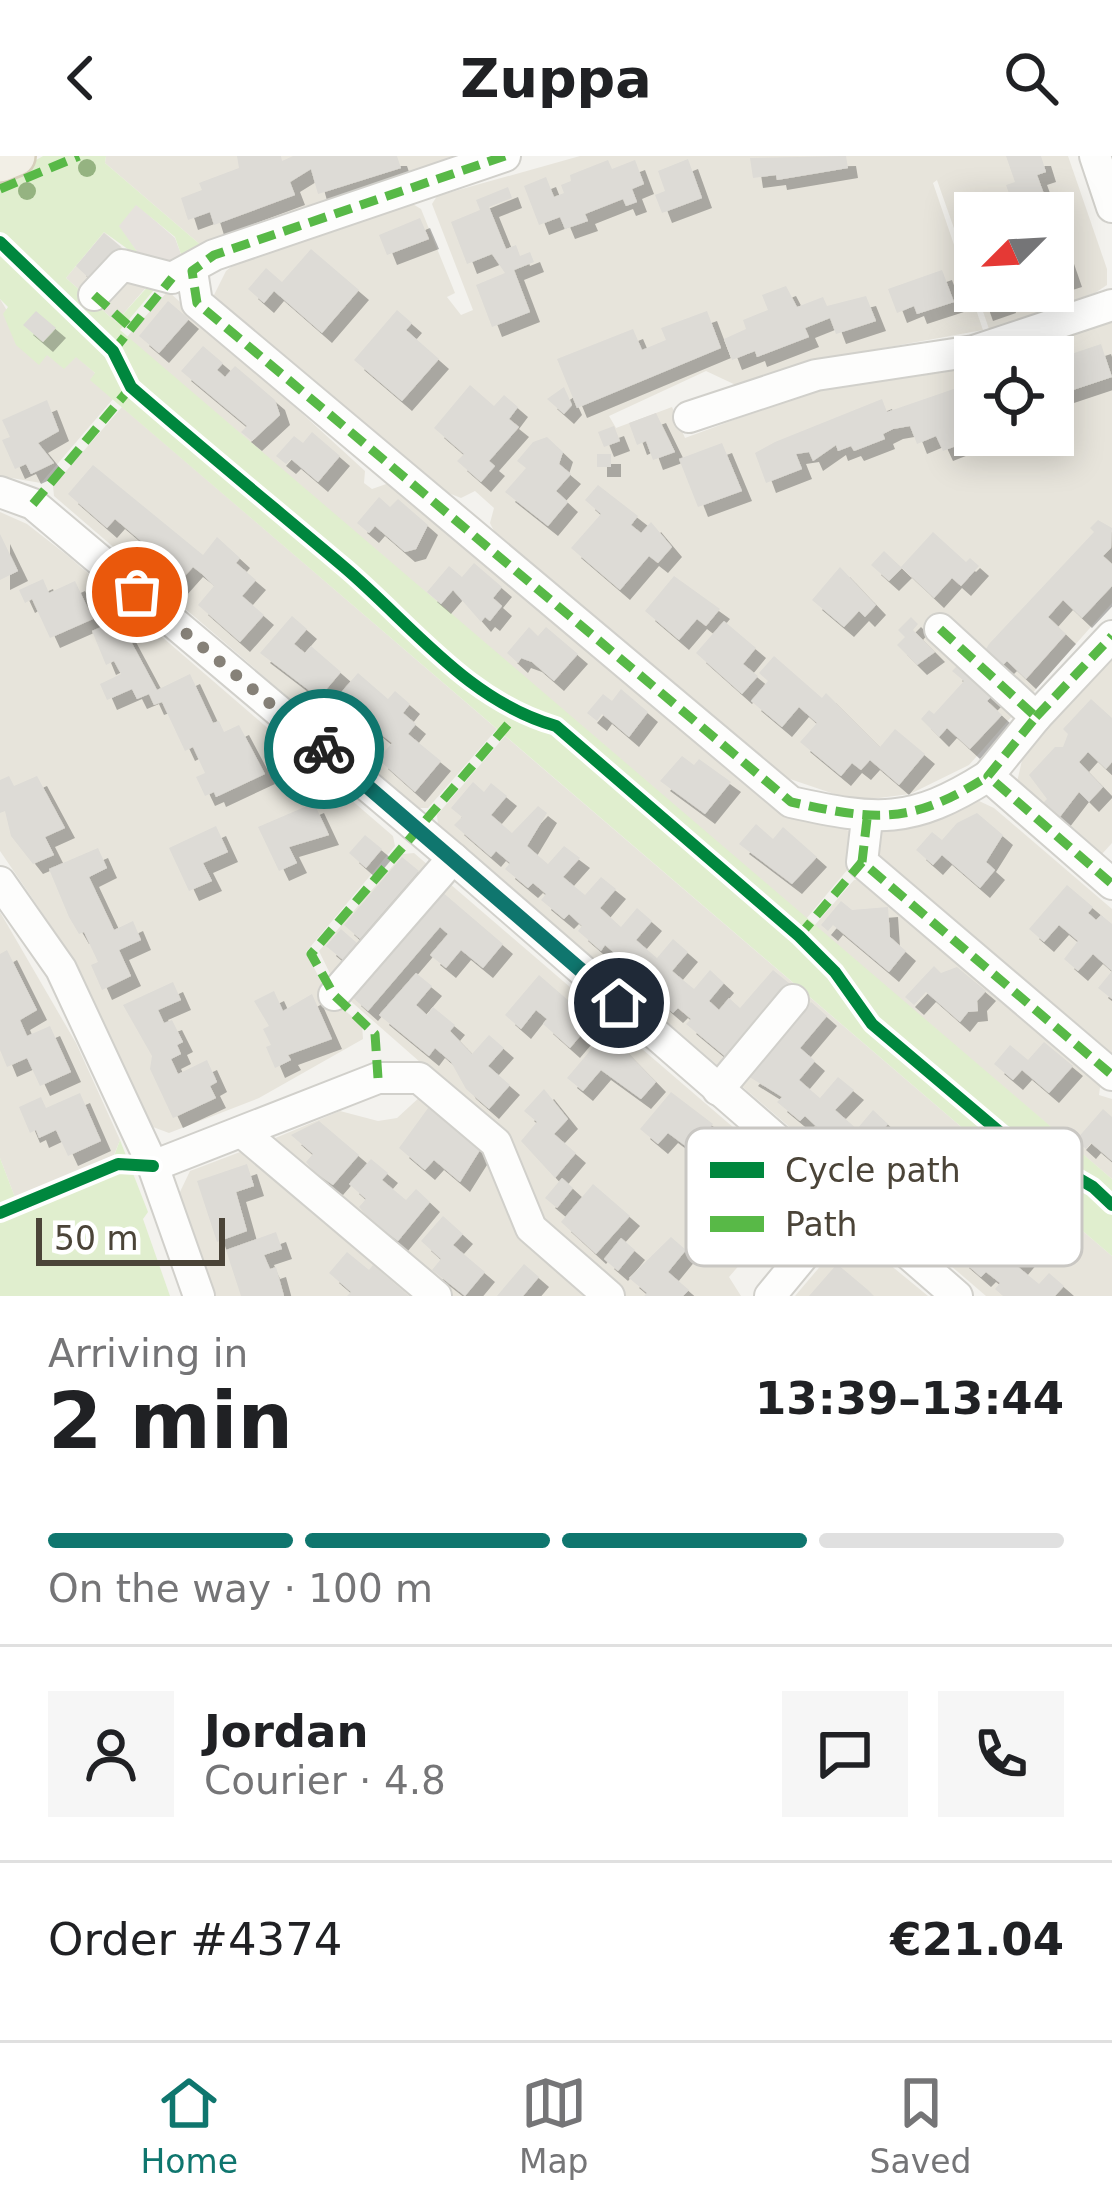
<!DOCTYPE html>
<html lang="en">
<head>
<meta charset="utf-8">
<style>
	body { margin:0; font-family:"DejaVu Sans",sans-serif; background:#f6f6f6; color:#202124; height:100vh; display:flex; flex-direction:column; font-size:45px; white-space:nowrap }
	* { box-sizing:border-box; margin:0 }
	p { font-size:39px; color:#757577 }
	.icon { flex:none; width:66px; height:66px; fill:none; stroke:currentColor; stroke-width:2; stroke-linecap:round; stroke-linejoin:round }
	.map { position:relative; height:1140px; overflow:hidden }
	.panel { display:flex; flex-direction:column; background:#fff; flex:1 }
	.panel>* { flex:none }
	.needle { width:78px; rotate:246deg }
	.fabs { position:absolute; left:954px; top:36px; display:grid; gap:24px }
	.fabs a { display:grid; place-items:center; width:120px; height:120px; border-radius:0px; background:#fff; box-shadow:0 6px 30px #0003; font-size:60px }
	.scale { position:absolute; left:36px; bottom:30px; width:189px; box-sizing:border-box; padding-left:12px; border:6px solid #4b4438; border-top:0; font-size:33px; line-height:42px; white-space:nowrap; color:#4b4438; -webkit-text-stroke:9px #fff; paint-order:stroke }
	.pin { position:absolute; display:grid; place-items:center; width:102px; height:102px; color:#fff; margin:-51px; border:6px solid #fff; border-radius:50%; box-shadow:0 3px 12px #0007 }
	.courier { position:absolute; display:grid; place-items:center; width:120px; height:120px; margin:-60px; border:9px solid #0f766e; border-radius:50%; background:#fff; color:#222; box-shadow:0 3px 15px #0007 }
	.head em { font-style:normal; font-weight:600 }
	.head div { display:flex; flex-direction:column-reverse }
	.head { display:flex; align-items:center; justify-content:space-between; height:204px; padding:0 48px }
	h1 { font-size:78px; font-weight:600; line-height:90px }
	.bar { display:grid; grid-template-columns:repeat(4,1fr); gap:18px 12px; align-content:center; height:144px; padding:0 48px }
	.bar i { height:15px; border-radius:9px; background:#e0e0e0 }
	.bar .on { background:#0f766e }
	.bar p { grid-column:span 4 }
	.line { display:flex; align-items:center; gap:30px; padding:0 48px; border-top:3px solid #e0e0e0 }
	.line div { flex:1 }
	.round { display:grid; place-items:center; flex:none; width:126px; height:126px; border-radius:0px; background:#f6f6f6 }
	header { display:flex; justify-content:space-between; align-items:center; height:156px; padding:0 48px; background:#fff; font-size:54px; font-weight:600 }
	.menu { display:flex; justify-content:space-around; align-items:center; height:168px; border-top:3px solid #e0e0e0; background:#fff; font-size:33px; color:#757577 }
	.menu a { display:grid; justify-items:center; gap:6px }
	.menu .on { color:#0f766e }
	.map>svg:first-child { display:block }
	.residential { fill:#e7e4db }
	.industrial { fill:#e6e2dd }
	.green { fill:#e0eece }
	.building { fill:#dddbd6; filter:url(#shadow) }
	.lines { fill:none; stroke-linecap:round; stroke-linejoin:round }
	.minor-casing { stroke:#d1d0cb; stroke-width:34 }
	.major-casing { stroke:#d6cfbb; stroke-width:44 }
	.minor { stroke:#fdfdfc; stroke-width:30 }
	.major { stroke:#f2efe6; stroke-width:39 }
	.quiet { stroke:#58b947; stroke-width:9; stroke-dasharray:18 9; stroke-linecap:butt }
	.cycleway-casing { stroke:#fff; stroke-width:20 }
	.cycleway { stroke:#00873e; stroke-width:12 }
	.tree { fill:#95b381 }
	.done { stroke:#868178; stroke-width:12; stroke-dasharray:0 21.6 }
	.route { stroke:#0f766e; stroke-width:15 }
	.key { fill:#fff; stroke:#c9c7c3; stroke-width:3 }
	.key-label { font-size:33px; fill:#4b4438 }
</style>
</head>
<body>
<header><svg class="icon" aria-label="back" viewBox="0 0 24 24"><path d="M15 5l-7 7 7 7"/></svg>Zuppa<svg class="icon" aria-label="search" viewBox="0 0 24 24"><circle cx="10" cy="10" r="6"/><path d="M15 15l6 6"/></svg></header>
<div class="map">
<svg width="1112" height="1140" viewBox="0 0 1112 1140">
	<defs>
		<filter id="shadow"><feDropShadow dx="10" dy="10" stdDeviation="0" flood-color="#0004"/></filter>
	</defs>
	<rect width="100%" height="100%" fill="#f3f2ee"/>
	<g class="residential">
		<polygon points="106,0 480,0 203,91 105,7"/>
		<polygon points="580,0 1068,0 1107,113 1107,129 1095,137 989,173 976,135 1053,135 1053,57 975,57 975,132 937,24 933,27 983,174 812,205 740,231 706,215 609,260 616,272 672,251 685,282 820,232 975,206 975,279 1053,279 1053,201 990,201 1112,162 1112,447 969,609 910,638 879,642 846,642 784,621 497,381 490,367 494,352 475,335 461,342 446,336 210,147 226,115 237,106 411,47 421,53 455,137 447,141 461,159 473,154 432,48 437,40"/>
		<polygon points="104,76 134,102 149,128 116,166 66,122"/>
		<polygon points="168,135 365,315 364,327 372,333 389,327 397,332 743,627 772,647 852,676 853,707 806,763 127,181"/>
		<polygon points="0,143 39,208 47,198 76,200 96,218 91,224 113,243 41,327 0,320"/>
		<polygon points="122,251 497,573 428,652 417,652 54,340 53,330"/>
		<polygon points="0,356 27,368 68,400 393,680 395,690 306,796 329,841 362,869 363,883 259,942 169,977 153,971 73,802 0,695"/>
		<polygon points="1112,503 1112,687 1101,699 1017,626 1023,600"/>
		<polygon points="505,580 1112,1100 1112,1140 986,1140 438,669 437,659"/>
		<polygon points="979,645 994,652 1112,753 1112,907 878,702 875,679 883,674"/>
		<polygon points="414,697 805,1033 729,1121 741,1140 618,1140 539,1072 437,921 338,834 319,795 403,698"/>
		<polygon points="871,722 1101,924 1099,939 1112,943 1112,1023 814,770 854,724"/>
		<polygon points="0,756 76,887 120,984 114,999 16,1044 0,1002"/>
		<polygon points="422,939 491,989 530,1079 601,1140 446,1140 273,983 340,955 378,965 397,962"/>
		<polygon points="248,993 429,1140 216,1140 179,1038 190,1015"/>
		<polygon points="861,1085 928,1140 795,1140 840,1087"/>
	</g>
	<polygon class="industrial" points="136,48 175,82 182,101 173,111 143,104 118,70"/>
	<g class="green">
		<polygon points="43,0 106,0 105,7 203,91 182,101 175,81 136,49 119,70 143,104 104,76 66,122 116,166 150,128 159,128 120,174 1112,1023 1112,1100 90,224 95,217 76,201 64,213 47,199 39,209 16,189 3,158 8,151 0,143 0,25"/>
		<polygon points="120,984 148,1056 143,1063 170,1140 0,1140 0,1002 16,1044 114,1000"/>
	</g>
	<g class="building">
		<polygon points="237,0 281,0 282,5 293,0 397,0 401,12 318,38 311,13 290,26 295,39 214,69 210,56 188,64 181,42 202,34 199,27 239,12"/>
		<polygon points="846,0 848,12 777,24 776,19 753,22 750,2"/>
		<polygon points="1006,0 1041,0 1046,16 1037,19 1051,57 1016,57 1006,29 1015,26"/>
		<polygon points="688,3 702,42 662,57 655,39 665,35 658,15"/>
		<polygon points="608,4 612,13 635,4 644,28 632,33 637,46 626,50 623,43 585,58 588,65 565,73 560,61 539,69 524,30 546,21 554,41 564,37 561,29 571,25 570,19"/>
		<polygon points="508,31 512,42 489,51 506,93 516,89 520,100 530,96 534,106 514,114 530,156 492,171 476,129 505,117 492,98 467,108 451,66 480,54 476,44"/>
		<polygon points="420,62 429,83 387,99 379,79"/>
		<polygon points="1053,66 1072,121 1053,127"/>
		<polygon points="104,77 121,91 92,125 76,110"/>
		<polygon points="311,93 359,134 322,177 274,135 264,147 248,133 266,112 282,126"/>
		<polygon points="942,114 954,146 917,158 914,150 897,157 888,133"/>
		<polygon points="786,130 797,151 823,141 827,150 866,140 876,165 836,178 830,162 805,172 809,181 757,201 755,195 732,204 724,183 746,173 743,164 768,154 762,139"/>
		<polygon points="976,135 1002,135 1006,147 983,155"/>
		<polygon points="168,145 189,163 159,197 139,180"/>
		<polygon points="397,154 412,167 406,174 439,203 402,245 354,204"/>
		<polygon points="36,155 56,172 43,186 23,169"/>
		<polygon points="707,155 721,192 577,252 557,203 633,173 642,194 666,184 661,172"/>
		<polygon points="1101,188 1112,221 1061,238 1063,245 1053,249 1053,204"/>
		<polygon points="203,190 223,207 217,214 225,221 235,210 275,244 280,259 252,285 241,276 247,270 181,215"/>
		<polygon points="971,227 975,279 984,279 943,295 936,280 917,288 910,270 893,273 883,278 885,283 854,295 851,290 838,295 836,289 813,305 809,296 796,298 802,313 766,327 755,297 775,286 882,243 887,256"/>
		<polygon points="470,229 494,250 504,239 518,251 509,263 519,271 489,305 495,310 481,326 457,305 464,298 434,272"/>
		<polygon points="564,231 572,249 564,258 547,243"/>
		<polygon points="47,244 59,275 38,287 54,307 31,318 26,308 15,313 2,284 10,281 2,264"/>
		<polygon points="656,257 675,296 653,304 646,285 637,289 629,267"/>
		<polygon points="614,270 620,285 604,291 598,276"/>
		<polygon points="312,276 340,300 318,326 291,303 286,308 276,300 294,280 303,287"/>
		<polygon points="547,281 563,296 559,308 571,318 556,335 568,346 548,370 505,336 526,312 517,305 533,286"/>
		<polygon points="722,287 742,335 698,351 679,303"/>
		<rect x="597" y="298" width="14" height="13"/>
		<polygon points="93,309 203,399 217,381 240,402 236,407 256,424 242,440 264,459 240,486 198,449 214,430 202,418 193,411 176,430 135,395 142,386 128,374 115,363 107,372 68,338"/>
		<polygon points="598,329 638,360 631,369 641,377 651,366 672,391 658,407 649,400 620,434 571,392 601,358 585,344"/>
		<polygon points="379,341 390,351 398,343 428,369 416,393 405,396 375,370 369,377 357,367"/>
		<polygon points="1098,364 1112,372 1111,392 1103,400 1112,408 1112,430 1082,462 1063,444 1048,461 1066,478 1026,523 1007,505 999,513 983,498 989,488 1094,376 1090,372"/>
		<polygon points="933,376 966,406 970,402 979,410 961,430 952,422 934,442 901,411"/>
		<polygon points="0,378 18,415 0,424"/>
		<polygon points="884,395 902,412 889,425 871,409"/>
		<polygon points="474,407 502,431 493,442 502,450 490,465 485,461 481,466 453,434 441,448 427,436 449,410 462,421"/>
		<polygon points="840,411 876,449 865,461 859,455 844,471 812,444"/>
		<polygon points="674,420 720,453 706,470 697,463 679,484 645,455"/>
		<polygon points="43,423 49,437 75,425 93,463 50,482 32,443 25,447 19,434"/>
		<polygon points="292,460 307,473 294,488 305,497 311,490 341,516 319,542 260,497"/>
		<polygon points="911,461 918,468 913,474 935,496 917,509 897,489 905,481 898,474"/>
		<polygon points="119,463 157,534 190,518 213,567 219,565 224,576 239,569 265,618 216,641 214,636 205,640 196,621 205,617 193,591 185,595 162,546 154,549 149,538 137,543 132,533 107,544 100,528 121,518 114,505 106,509 92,475"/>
		<polygon points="724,465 756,492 743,508 758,520 742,538 696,497"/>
		<polygon points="529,471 538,480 546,471 578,498 554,525 532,506 521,502 518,507 507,497"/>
		<polygon points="774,500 822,542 826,537 880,591 895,573 925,598 899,629 870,604 861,614 852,607 841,620 800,586 817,567 799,551 782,571 751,545 768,525 759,517"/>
		<polygon points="962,505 996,536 987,545 1002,559 970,593 947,572 939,581 921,563 929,554 934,558 964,525 952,515"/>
		<polygon points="358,517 388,543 395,535 410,548 403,557 416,568 408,578 441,605 415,636 378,603 392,587 383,580 372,571 359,580 350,573 347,577 323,557"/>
		<polygon points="621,533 648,556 629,581 602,558 597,565 587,557 603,538 612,545"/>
		<polygon points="1091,543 1112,562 1112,606 1106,613 1088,596 1079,606 1103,631 1089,646 1079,636 1056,666 1039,651 1047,643 1029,619 1055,591 1063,591 1068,578 1063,573"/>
		<polygon points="682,600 694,609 699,603 731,626 705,658 660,625"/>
		<polygon points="9,620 14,630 37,620 65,672 45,681 54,699 33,708 11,680 5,655 0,657 0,624"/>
		<polygon points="473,626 484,636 491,627 507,640 491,659 512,677 538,650 547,657 527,690 548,708 564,690 580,702 563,721 585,739 601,721 616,733 600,752 621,771 637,752 652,765 636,784 657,802 673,783 688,796 672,815 694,833 710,814 724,827 709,845 719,854 729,842 740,852 773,814 790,828 727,902 686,868 691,863 678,852 673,857 650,837 655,832 641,820 637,826 614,806 619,801 605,789 601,795 578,775 582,770 569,758 564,763 541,744 546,738 533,727 528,732 505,713 510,707 496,695 491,701 454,669 462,661 451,652"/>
		<polygon points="314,647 329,679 289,691 297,707 279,715 258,671"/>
		<polygon points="977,657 1003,679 986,706 995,714 980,732 942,699 933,709 916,694 932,676 942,684 957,667"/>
		<polygon points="756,668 773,683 783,671 817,701 792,728 739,688"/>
		<polygon points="216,670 228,696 203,707 212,725 189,735 169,692"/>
		<polygon points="365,679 382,693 366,712 349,697"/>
		<polygon points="98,692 107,712 89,721 114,774 133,765 141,784 119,794 131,820 102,834 91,809 98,806 84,776 79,778 69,761 49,713"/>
		<polygon points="402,701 419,715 360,783 344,769"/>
		<polygon points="1067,729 1093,751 1088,757 1096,764 1101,759 1112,768 1112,815 1093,798 1078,815 1064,803 1078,785 1059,769 1044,786 1029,773"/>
		<polygon points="441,735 503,788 483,812 461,794 446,812 430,799 448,778 440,771 368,855 351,840"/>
		<polygon points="841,745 852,754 888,751 890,781 906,795 889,816 833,769 828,775 821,769"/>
		<polygon points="341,773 357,787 343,804 326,790"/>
		<polygon points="7,794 37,854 20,864 27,880 50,870 71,916 40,930 27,902 7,911 0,894 0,798"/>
		<polygon points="934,810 941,817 957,811 986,835 977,845 978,855 968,856 960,866 926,836 914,849 905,841"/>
		<polygon points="1112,815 1112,843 1098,832"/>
		<polygon points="416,817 432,830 416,849 427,859 433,851 455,869 450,875 472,898 489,879 504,892 488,910 510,929 489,953 466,933 451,906 435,892 429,900 379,859"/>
		<polygon points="539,819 584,858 578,865 587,872 570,892 543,868 547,863 536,854 521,873 505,859"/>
		<polygon points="173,826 181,844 158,854 164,867 172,864 183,886 177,889 181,898 171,903 178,918 207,904 217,926 210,930 216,942 173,962 150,913 152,900 123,849"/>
		<polygon points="274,835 283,855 312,838 332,883 288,899 291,904 275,912 266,891 271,889 263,873 269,870 254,845"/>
		<polygon points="811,846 827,860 800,892 815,905 799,924 820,942 838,921 854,934 835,954 857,973 873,954 888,968 872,986 893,1004 909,986 924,999 908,1017 929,1035 945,1017 961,1030 945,1048 966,1066 984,1045 999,1058 981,1079 1002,1097 1018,1079 1033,1091 1017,1110 1039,1128 1049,1117 1064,1130 1055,1140 1003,1140 995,1133 1000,1127 986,1116 981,1121 959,1102 964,1096 950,1084 945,1090 923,1071 928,1065 914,1053 909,1059 887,1040 892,1035 877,1022 873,1028 851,1009 855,1004 841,991 836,997 814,978 819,973 805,960 800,965 777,946 782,941 748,920"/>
		<polygon points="605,877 614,885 610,889 615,893 619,888 656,926 641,943 601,914 583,935 567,922"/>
		<polygon points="1044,886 1073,910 1049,937 1022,914 1013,924 994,908 1010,889 1028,904"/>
		<polygon points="544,933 568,963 554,978 576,997 555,1022 521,985 537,966 524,955"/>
		<polygon points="671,936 713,968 708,974 727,990 711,1009 668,977 658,988 640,973"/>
		<polygon points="80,937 101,985 68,1000 56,974 39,982 36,974 30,977 19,951 41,941 46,952"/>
		<polygon points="431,948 482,991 460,1026 434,1004 425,1014 399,992"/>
		<polygon points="1103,953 1112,961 1112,1005 1091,987 1086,993 1076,984"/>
		<polygon points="319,965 359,999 333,1029 314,1016 306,1006 313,998 291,979"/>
		<polygon points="371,1003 388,1017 382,1024 406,1044 416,1033 430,1046 398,1085 372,1066 359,1051 366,1043 349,1028"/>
		<polygon points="247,1008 254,1030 236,1036 247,1075 217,1086 197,1025"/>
		<polygon points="562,1022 573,1032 557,1052 545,1042"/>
		<polygon points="593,1028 630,1060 596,1098 561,1066"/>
		<polygon points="443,1060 463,1078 453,1089 485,1116 465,1140 432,1114 441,1103 421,1085"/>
		<polygon points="276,1076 282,1093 264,1099 270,1113 276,1111 284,1140 241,1140 226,1094"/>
		<polygon points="671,1081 686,1094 668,1116 689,1134 683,1140 644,1140 647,1137 629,1122"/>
		<polygon points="621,1082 635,1094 618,1115 604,1103"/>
		<polygon points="347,1096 369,1114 373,1109 409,1140 347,1140 351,1136 329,1117"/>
		<polygon points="524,1108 539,1121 523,1140 497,1140"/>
		<polygon points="837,1108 868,1134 874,1140 809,1140"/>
	</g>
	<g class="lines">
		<defs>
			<g id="minor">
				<polyline points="1095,0 1112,51"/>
				<path d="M192,115L197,147L791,646C877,665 911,669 988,620"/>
				<polyline points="94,139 122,109 172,122 214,99 505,0"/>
				<polyline points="689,261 816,219 974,195 1112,149"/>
				<polyline points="0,336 33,348 453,702 957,1140"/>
				<polyline points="940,473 1036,561 988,620 1112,728"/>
				<polyline points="1036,561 1112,480"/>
				<polyline points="867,663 862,706 1112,919"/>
				<polyline points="0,726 61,813 153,1010 199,1140"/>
				<polyline points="334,839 453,702"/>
				<polyline points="718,934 793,844"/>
				<polyline points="242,976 436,1140"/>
				<polyline points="153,1010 378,922 419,922 496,987 531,1072 609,1140"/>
				<polyline points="770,1140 846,1048"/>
			</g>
			<polyline id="major" points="0,6 15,0"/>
		</defs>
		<use href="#minor" class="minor-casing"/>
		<use href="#major" class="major-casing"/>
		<use href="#minor" class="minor"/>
		<use href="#major" class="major"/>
		<g class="quiet">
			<path d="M505,0L214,99L192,115L197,147L791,646C877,665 911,669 988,620"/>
			<polyline points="0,33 79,0"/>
			<polyline points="94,139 130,171"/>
			<polyline points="113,195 172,122"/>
			<polyline points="33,348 131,231"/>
			<polyline points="940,473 1036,561 988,620 1112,728"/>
			<polyline points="1036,561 1112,480"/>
			<polyline points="867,663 862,706 1112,919"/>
			<polyline points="799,780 862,706"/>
			<polyline points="378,922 375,878 334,839 311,798 516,559"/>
		</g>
		<defs>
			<g id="cycleway">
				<path d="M0,86L113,195L131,231C201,292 273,351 344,411C412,469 468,545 556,570L799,780L835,816L872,868L1002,978L1093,1031L1112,1049"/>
				<polyline points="0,1057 118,1008 153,1010"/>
			</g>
		</defs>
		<use href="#cycleway" class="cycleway-casing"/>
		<use href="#cycleway" class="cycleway"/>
	</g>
	<g class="tree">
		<circle cx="87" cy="12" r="9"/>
		<circle cx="27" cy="35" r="9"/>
	</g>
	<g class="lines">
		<polyline class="done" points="137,436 324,593"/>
		<polyline class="route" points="324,593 619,847"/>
	</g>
	<rect x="686" y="972" width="396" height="138" rx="18" class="key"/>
	<rect x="710" y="1006" width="54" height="16" fill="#00873e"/>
	<rect x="710" y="1060" width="54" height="16" fill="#58b947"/>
	<g class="key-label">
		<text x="785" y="1026">Cycle path</text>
		<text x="785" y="1080">Path</text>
	</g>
</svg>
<div class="fabs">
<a><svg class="needle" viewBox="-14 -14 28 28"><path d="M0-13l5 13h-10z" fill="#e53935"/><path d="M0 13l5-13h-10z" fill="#757577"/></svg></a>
<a><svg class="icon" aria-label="locate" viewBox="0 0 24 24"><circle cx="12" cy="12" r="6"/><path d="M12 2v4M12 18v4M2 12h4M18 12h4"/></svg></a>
</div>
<div class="scale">50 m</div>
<div class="pin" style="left:137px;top:436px;background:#ea580c"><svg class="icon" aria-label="bag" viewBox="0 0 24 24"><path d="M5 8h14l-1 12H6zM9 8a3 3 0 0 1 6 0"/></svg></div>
<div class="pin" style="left:619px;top:847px;background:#1f2937"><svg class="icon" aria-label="home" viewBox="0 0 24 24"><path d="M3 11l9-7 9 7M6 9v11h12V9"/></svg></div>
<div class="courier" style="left:324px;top:593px"><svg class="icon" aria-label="bike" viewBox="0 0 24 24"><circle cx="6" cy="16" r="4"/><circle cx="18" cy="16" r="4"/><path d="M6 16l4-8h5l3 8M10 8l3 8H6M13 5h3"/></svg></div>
</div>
<section class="panel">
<div class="head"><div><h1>2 min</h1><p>Arriving in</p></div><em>13:39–13:44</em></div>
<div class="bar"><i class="on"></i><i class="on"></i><i class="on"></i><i></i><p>On the way · 100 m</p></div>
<div class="line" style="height:216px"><a class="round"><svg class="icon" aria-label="person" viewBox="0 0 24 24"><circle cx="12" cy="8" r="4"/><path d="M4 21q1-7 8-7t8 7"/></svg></a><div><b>Jordan</b><p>Courier · 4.8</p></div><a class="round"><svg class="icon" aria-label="chat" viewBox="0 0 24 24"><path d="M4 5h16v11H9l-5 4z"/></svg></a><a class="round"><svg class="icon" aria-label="phone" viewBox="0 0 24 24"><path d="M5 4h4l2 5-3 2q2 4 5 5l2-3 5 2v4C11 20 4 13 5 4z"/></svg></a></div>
<div class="line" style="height:156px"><div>Order #4374</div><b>€21.04</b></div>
</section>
<nav class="menu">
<a class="on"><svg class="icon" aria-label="home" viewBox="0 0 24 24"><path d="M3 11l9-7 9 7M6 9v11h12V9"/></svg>Home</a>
<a><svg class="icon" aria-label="map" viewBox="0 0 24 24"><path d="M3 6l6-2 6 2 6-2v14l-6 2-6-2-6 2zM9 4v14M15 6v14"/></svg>Map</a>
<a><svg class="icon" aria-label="saved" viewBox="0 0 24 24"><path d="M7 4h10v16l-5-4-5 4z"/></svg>Saved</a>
</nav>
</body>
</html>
